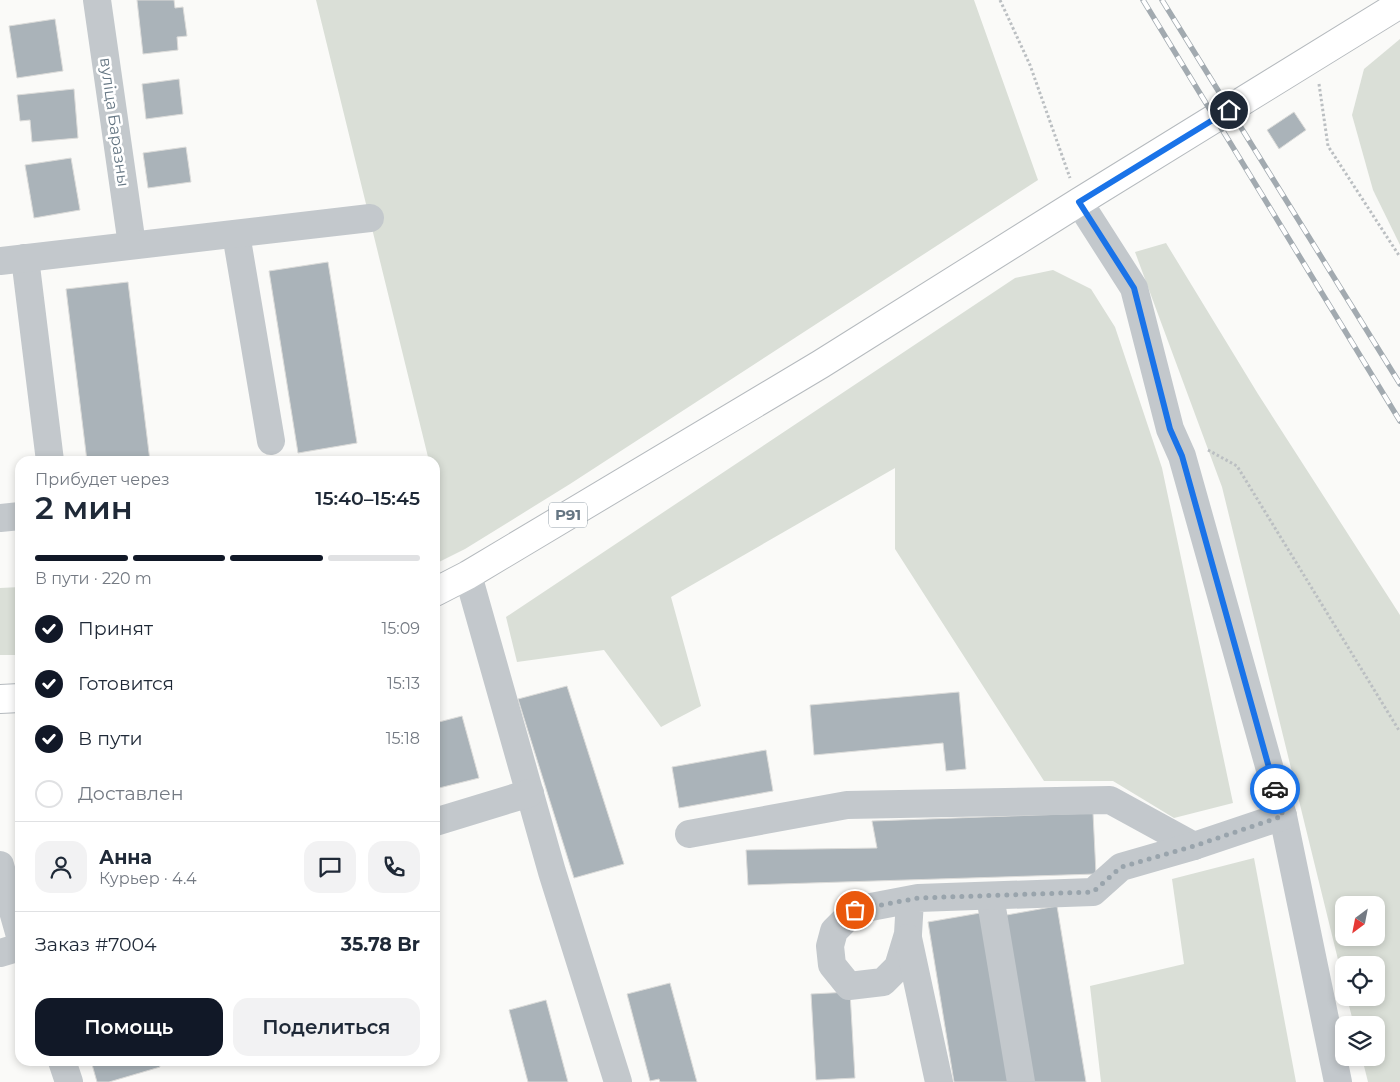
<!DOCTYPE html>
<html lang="ru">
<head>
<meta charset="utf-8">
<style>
	body { margin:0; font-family:Montserrat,sans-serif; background:#f2f2f3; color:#1f2937; height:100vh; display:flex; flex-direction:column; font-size:19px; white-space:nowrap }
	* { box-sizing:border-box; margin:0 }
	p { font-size:16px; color:#747a83 }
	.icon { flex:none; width:28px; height:28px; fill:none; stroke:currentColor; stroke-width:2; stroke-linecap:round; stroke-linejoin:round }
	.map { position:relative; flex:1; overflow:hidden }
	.side { position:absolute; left:15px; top:456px; width:425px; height:610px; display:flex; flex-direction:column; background:#fff; border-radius:15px; box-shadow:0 2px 8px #0003 }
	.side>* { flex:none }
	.needle { width:32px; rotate:212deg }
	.fabs { position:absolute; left:1335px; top:896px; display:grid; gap:10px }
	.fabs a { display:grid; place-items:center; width:50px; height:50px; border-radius:10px; background:#fff; box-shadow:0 2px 8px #0003; font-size:25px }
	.pin { position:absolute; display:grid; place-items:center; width:42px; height:42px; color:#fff; margin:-21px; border:2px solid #fff; border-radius:50%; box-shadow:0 1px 5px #0007 }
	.courier { position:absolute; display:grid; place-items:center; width:50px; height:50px; margin:-25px; border:4px solid #1a73e8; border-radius:50%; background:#fff; color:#222; box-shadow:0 1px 6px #0007 }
	.summary em { font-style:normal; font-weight:600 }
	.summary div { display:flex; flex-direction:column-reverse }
	.summary { display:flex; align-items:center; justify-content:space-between; height:85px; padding:0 20px }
	h1 { font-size:32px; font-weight:600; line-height:38px }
	.bar { display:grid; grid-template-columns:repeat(4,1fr); gap:8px 5px; align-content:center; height:60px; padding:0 20px }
	.bar i { height:6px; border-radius:4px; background:#e0e1e3 }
	.bar .active { background:#111827 }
	.bar p { grid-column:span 4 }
	.line { display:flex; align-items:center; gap:12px; padding:0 20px; border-top:1px solid #e0e1e3 }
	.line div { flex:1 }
	.round { display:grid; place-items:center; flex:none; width:52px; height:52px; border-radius:15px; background:#f2f2f3 }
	ol { padding:0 20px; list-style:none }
	li { display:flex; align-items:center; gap:15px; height:55px }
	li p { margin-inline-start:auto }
	li .icon { padding:5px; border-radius:50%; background:#111827; color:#fff; stroke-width:4 }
	li:last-child { color:#747a83 }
	li i { width:28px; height:28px; border:2px solid #e0e1e3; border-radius:50% }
	.cta { display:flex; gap:10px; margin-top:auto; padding:10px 20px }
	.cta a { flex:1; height:58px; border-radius:15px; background:#111827; color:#fff; font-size:20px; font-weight:600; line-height:58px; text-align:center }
	.cta a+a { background:#f2f2f3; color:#1f2937 }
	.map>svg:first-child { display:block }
	.green { fill:#dadfd7; fill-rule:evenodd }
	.building { fill:#aab3b9; stroke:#dcdcda }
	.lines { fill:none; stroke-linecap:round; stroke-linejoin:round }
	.major-casing { stroke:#b5babe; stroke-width:30 }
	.path { stroke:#bbbfc2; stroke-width:3; stroke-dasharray:2.5 2.5; stroke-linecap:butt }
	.minor { stroke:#c3c8cc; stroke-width:28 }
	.major { stroke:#fff; stroke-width:28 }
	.rail-casing { stroke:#a2aab0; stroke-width:5.5 }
	.rail { stroke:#fff; stroke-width:4; stroke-dasharray:11; stroke-linecap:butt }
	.done { stroke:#99a4ac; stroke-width:5; stroke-dasharray:0 9 }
	.route { stroke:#1a73e8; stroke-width:6 }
	.labels { text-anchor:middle; stroke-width:5; stroke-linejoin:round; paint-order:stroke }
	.shield { fill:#fff; stroke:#939fa8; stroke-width:1 }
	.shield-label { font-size:15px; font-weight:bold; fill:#657683 }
	.street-label { font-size:16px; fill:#657683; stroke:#fff }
</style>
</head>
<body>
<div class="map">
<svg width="1400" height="1082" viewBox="0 0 1400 1082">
	<rect width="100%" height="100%" fill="#fafaf8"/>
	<g class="green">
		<polygon points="316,0 974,0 1038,180 570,484 465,549 435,564 435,495 438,494 435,483 435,461 429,461"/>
		<polygon points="1400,39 1400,245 1373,190 1352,115 1364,69"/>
		<path d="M1166,243L1258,394L1400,615V1082H1368L1362,1058H1376V1025H1354L1347,998H1376V965H1344V984L1222,487L1135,252ZM1344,905H1376V938H1344Z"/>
		<polygon points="1053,270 1091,289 1115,327 1162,468 1233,803 1174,818 1113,781 1044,781 895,549 895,468 671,597 701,706 661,727 604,650 517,662 506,617 1015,278"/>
		<polygon points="20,587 20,655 0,655 0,588"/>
		<polygon points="1254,858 1296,1082 1101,1082 1090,986 1184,964 1172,879"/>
	</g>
	<g class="building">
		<polygon points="137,0 174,0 175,8 183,7 187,36 177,37 178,50 143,54"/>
		<polygon points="55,19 63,71 17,78 9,26"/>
		<polygon points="179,79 183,114 146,119 142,84"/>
		<polygon points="74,89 78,138 32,142 30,120 20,121 17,95"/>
		<polygon points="1294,112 1306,130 1279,149 1267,130"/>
		<polygon points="186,147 191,182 148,188 143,153"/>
		<polygon points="71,158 80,210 34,218 25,165"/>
		<polygon points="328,262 357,443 298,453 269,271"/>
		<polygon points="128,282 150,461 87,461 66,289"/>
		<polygon points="567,686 624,864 574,878 518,699"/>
		<polygon points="959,692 966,769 946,771 943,743 814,755 810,705"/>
		<polygon points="462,716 479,778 435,789 435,723"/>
		<polygon points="766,750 773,791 679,808 672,767"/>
		<polygon points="1093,813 1096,874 748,885 746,850 877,848 872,821"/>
		<polygon points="1057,906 1086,1082 1028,1082 1001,916"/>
		<polygon points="986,912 1014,1082 954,1082 928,922"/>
		<polygon points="670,983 697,1082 660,1082 659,1079 650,1081 627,994"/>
		<polygon points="850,992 855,1078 816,1080 811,994"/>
		<polygon points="546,1000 568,1082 528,1082 509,1010"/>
		<polygon points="91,1061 158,1061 160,1067 109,1082 97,1082"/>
	</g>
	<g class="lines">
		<defs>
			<g id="major">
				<polyline points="435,592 468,575 821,364 1079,202 1400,4"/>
				<polyline points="0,699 20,698"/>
			</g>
		</defs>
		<use href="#major" class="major-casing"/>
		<g class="path">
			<polyline points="1000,0 1030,65 1070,178"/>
			<polyline points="1319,84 1328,146 1400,257"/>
			<polyline points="1208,450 1237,466 1400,732"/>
		</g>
		<g class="minor">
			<polyline points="97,0 132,245"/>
			<polyline points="1079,202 1134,288 1170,429 1182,456 1283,816 1338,1082"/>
			<polyline points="236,234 271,441"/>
			<polyline points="25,258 50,461"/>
			<polyline points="0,261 370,218"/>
			<polyline points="0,518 20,516"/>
			<polyline points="468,575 552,872 618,1082"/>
			<polyline points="435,822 530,793"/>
			<polyline points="689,834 847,805 1110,800 1194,846"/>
			<polyline points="0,865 20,936"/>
			<polyline points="990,896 1021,1082"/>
			<polyline points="910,900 908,934 898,967 883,982 849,986 832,965 830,946 834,931 855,910 918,898 1093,892 1121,867 1194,846 1283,816"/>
			<polyline points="908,938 939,1082"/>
			<polyline points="0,953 20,947"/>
			<polyline points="62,1061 69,1082"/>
		</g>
		<use href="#major" class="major"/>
		<defs>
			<g id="rail">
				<polyline points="1143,0 1400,421"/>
				<polyline points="1162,0 1400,384"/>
			</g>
		</defs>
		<use href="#rail" class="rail-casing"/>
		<use href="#rail" class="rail"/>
	</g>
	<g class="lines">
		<polyline class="done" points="855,910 918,898 1093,892 1121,867 1194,846 1283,816 1275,789"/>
		<polyline class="route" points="1229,110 1079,202 1134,288 1170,429 1182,456 1275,789"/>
	</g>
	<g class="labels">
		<rect class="shield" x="549" y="502.5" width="38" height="25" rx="4"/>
		<g class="shield-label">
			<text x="568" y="520">Р91</text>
		</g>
		<g class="street-label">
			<text transform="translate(115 122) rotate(82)" y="6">вуліца Баразны</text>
		</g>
	</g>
</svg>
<div class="fabs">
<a><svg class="needle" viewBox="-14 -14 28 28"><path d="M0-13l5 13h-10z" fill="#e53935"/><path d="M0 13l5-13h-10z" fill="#747a83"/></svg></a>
<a><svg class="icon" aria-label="locate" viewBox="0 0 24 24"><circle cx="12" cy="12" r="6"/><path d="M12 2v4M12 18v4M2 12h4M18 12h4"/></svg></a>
<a><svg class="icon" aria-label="layers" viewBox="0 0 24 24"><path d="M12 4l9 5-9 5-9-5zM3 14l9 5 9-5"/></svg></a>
</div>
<div class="pin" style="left:855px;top:910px;background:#ea580c"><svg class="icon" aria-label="bag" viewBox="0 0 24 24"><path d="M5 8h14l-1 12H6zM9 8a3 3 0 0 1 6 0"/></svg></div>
<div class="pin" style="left:1229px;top:110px;background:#1f2937"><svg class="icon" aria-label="home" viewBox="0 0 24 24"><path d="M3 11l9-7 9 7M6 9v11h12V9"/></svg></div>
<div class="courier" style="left:1275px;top:789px"><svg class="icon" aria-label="car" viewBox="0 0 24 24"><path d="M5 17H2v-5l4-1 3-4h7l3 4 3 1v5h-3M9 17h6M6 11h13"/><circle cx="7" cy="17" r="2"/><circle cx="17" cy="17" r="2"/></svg></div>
<section class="side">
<div class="summary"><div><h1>2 мин</h1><p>Прибудет через</p></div><em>15:40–15:45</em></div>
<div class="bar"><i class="active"></i><i class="active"></i><i class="active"></i><i></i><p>В пути · 220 m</p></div>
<ol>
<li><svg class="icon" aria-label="check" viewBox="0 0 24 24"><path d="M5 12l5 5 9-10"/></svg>Принят<p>15:09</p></li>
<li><svg class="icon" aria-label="check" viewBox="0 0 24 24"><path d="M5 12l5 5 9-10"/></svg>Готовится<p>15:13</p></li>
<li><svg class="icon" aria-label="check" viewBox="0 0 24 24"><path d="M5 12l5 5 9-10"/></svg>В пути<p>15:18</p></li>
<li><i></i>Доставлен</li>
</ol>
<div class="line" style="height:90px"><a class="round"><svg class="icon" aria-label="person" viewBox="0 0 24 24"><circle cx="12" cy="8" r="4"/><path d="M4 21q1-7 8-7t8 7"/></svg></a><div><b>Анна</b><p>Курьер · 4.4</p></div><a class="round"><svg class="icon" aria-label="chat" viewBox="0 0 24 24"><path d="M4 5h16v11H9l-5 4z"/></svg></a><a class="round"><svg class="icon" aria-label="phone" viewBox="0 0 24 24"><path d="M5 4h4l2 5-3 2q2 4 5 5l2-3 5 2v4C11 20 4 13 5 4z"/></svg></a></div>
<div class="line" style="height:65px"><div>Заказ #7004</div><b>35.78 Br</b></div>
<div class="cta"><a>Помощь</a><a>Поделиться</a></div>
</section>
</div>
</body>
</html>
